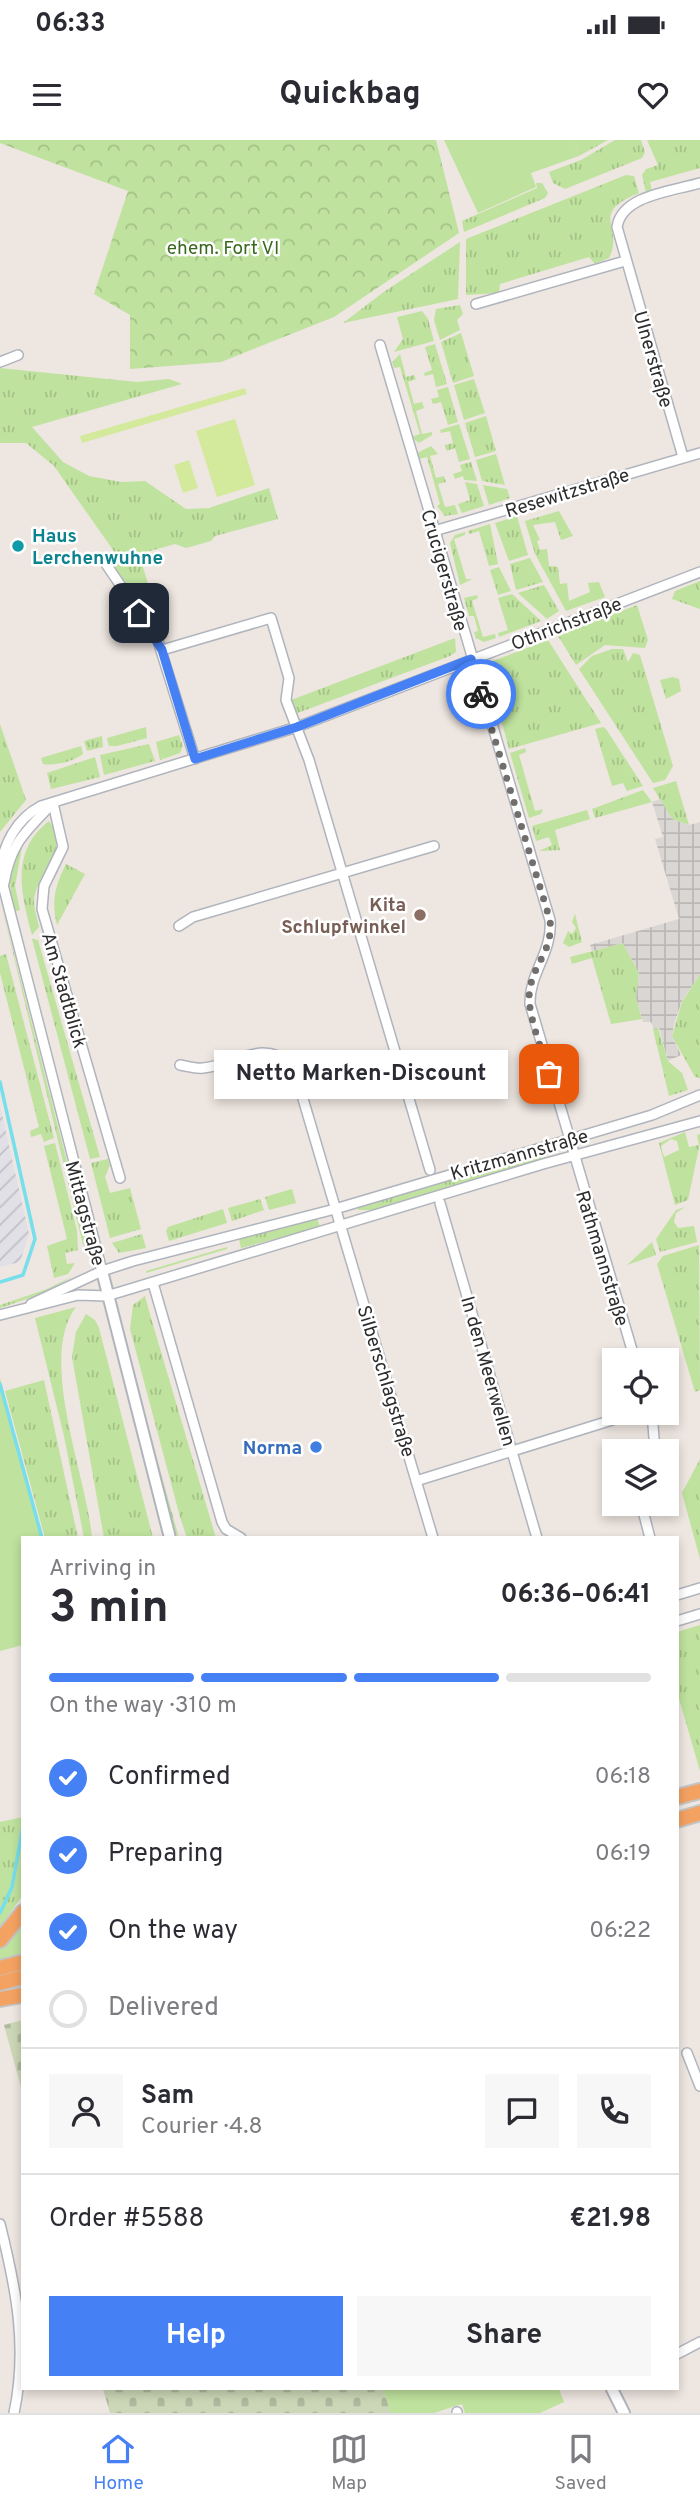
<!DOCTYPE html>
<html lang="en">
<head>
<meta charset="utf-8">
<style>
	body { margin:0; font-family:Overpass,sans-serif; background:#f7f7f7; color:#2b2b33; height:100vh; display:flex; flex-direction:column; font-size:26px; white-space:nowrap }
	* { box-sizing:border-box; margin:0 }
	p { font-size:23px; color:#7c7c81 }
	.icon { flex:none; width:38px; height:38px; fill:none; stroke:currentColor; stroke-width:2; stroke-linecap:round; stroke-linejoin:round }
	.map { position:relative; flex:1; overflow:hidden }
	.panel { position:absolute; left:21px; top:1396px; width:658px; height:854px; display:flex; flex-direction:column; background:#fff; border-radius:0px; box-shadow:0 4px 10px #0003 }
	.panel>* { flex:none }
	.buttons { position:absolute; left:602px; top:1208px; display:grid; gap:14px }
	.buttons a { display:grid; place-items:center; width:77px; height:77px; border-radius:0px; background:#fff; box-shadow:0 4px 10px #0003; font-size:35px }
	.pin { position:absolute; display:grid; place-items:center; width:60px; height:60px; color:#fff; margin:-30px; border-radius:14px; box-shadow:0 4px 10px #0006 }
	.courier { position:absolute; display:grid; place-items:center; width:70px; height:70px; margin:-35px; border:5px solid #4680f5; border-radius:50%; background:#fff; color:#222; box-shadow:0 2px 9px #0007 }
	.bubble { position:absolute; height:49px; border-radius:0px; background:#fff; box-shadow:0 4px 10px #0003; font-size:23px; font-weight:700; line-height:49px; text-align:center }
	.overview em { font-style:normal; font-weight:700 }
	.overview div { display:flex; flex-direction:column-reverse }
	.overview { display:flex; align-items:center; justify-content:space-between; height:119px; padding:0 28px }
	h1 { font-size:46px; font-weight:700; line-height:52px }
	.bar { display:grid; grid-template-columns:repeat(4,1fr); gap:10px 7px; align-content:center; height:84px; padding:0 28px }
	.bar i { height:9px; border-radius:5px; background:#e1e1e2 }
	.bar .current { background:#4680f5 }
	.bar p { grid-column:span 4 }
	.line { display:flex; align-items:center; gap:18px; padding:0 28px; border-top:2px solid #e1e1e2 }
	.line div { flex:1 }
	.round { display:grid; place-items:center; flex:none; width:74px; height:74px; border-radius:0px; background:#f7f7f7 }
	ol { padding:0 28px; list-style:none }
	li { display:flex; align-items:center; gap:21px; height:77px }
	li p { margin-inline-start:auto }
	li .icon { padding:7px; border-radius:50%; background:#4680f5; color:#fff; stroke-width:4 }
	li:last-child { color:#7c7c81 }
	li i { width:38px; height:38px; border:4px solid #e1e1e2; border-radius:50% }
	.action { display:flex; gap:14px; margin-top:auto; padding:14px 28px }
	.action a { flex:1; height:80px; border-radius:0px; background:#4680f5; color:#fff; font-size:28px; font-weight:700; line-height:80px; text-align:center }
	.action a+a { background:#f7f7f7; color:#2b2b33 }
	.status { display:flex; justify-content:space-between; align-items:center; height:49px; padding:0 35px; background:#fff; direction:ltr }
	.status svg { height:19px; fill:currentColor }
	header { display:flex; justify-content:space-between; align-items:center; height:91px; padding:0 28px; background:#fff; font-size:32px; font-weight:700 }
	.tab-bar { display:flex; justify-content:space-around; align-items:center; height:98px; border-top:2px solid #e1e1e2; background:#fff; font-size:19px; color:#7c7c81 }
	.tab-bar a { display:grid; justify-items:center; gap:4px }
	.tab-bar .current { color:#4680f5 }
	.map>svg:first-child { display:block }
	.industrial { fill:url(#industrial-furrows) }
	.grass { fill:url(#grass-tufts); fill-rule:evenodd }
	.forest { fill:url(#forest-crowns) }
	.cemetery { fill:url(#cemetery-stones) }
	.garden { fill:#bfe29e }
	.pitch { fill:#d3e99b }
	.plaza { fill:url(#plaza-grid) }
	.lines { fill:none; stroke-linecap:round; stroke-linejoin:round }
	.stream { stroke:#77deec; stroke-width:3.5 }
	.minor-casing { stroke:#b0b4bd; stroke-width:12 }
	.tertiary-casing { stroke:#b0b4bd; stroke-width:14 }
	.trunk-casing { stroke:#c4c4c4; stroke-width:18 }
	.minor { stroke:#fff; stroke-width:9 }
	.tertiary { stroke:#fff; stroke-width:10 }
	.trunk { stroke:#f4a262; stroke-width:14 }
	.done { stroke:#716e6c; stroke-width:7; stroke-dasharray:0 12.6 }
	.route { stroke:#4680f5; stroke-width:9 }
	.culture-dot { fill:#0f9aa8; stroke:#fff; stroke-width:2.5 }
	.education-dot { fill:#8d6e63; stroke:#fff; stroke-width:2.5 }
	.shop-dot { fill:#3f7fe0; stroke:#fff; stroke-width:2.5 }
	.labels { text-anchor:middle; stroke-width:5; stroke-linejoin:round; paint-order:stroke }
	.park-label { font-size:19px; fill:#38691d; stroke:#fff }
	.street-label { font-size:19px; fill:#2d2d2d; stroke:#fff }
	.culture-label { font-size:19px; font-weight:bold; fill:#0d838f; stroke:#fff; text-anchor:start }
	.education-label { font-size:19px; font-weight:bold; fill:#785e54; stroke:#fff; text-anchor:end }
	.shop-label { font-size:19px; font-weight:bold; fill:#366cbe; stroke:#fff; text-anchor:end }
</style>
</head>
<body>
<div class="status"><b>06:33</b><svg viewBox="0 0 49 12"><path d="M0 12V9h3v3zM5 12V6h3v6zM10 12V3h3v9zM15 12V0h3v12zM26 1h20v11H26zM47 4h2v5h-2z"/></svg></div>
<header><svg class="icon" aria-label="menu" viewBox="0 0 24 24"><path d="M4 6h16M4 12h16M4 18h16"/></svg>Quickbag<svg class="icon" aria-label="heart" viewBox="0 0 24 24"><path d="M12 20l-8-8c-3-5 5-10 8-4 3-6 11-1 8 4z"/></svg></header>
<div class="map">
<svg width="700" height="2273" viewBox="0 0 700 2273">
	<defs>
		<pattern id="industrial-furrows" width="10" height="10" patternUnits="userSpaceOnUse" patternTransform="scale(1.75)"><rect width="10" height="10" fill="#e1e0e7"/><path d="M-1 1l2-2M0 10L10 0M9 11l2-2" fill="none" stroke="#c1c0c6"/></pattern>
		<pattern id="grass-tufts" width="24" height="20" patternUnits="userSpaceOnUse" patternTransform="scale(1.75)"><rect width="24" height="20" fill="#bfe29e"/><path d="M3 7l-1-3M5 7V3M7 7l1-3M15 17l-1-3M17 17v-4M19 17l1-3" fill="none" stroke="#a4c288"/></pattern>
		<pattern id="forest-crowns" width="20" height="18" patternUnits="userSpaceOnUse" patternTransform="scale(1.75)"><rect width="20" height="18" fill="#bfe29e"/><path d="M2 6a3 3 0 1 1 6 0M12 15a3 3 0 1 1 6 0" fill="none" stroke="#a4c288"/></pattern>
		<pattern id="cemetery-stones" width="16" height="16" patternUnits="userSpaceOnUse" patternTransform="scale(1.75)"><rect width="16" height="16" fill="#cbd7b7"/><path d="M2 7V4a2 2 0 0 1 4 0v3zM10 15v-3a2 2 0 0 1 4 0v3z" fill="#afb99e"/></pattern>
		<pattern id="plaza-grid" width="8" height="8" patternUnits="userSpaceOnUse" patternTransform="scale(1.75)"><rect width="8" height="8" fill="#dad6d3"/><path d="M0 4h8M4 0v8" fill="none" stroke="#bbb8b5"/></pattern>
	</defs>
	<rect width="100%" height="100%" fill="#eee6e0"/>
	<polygon class="industrial" points="0,966 29,1094 20,1122 0,1127"/>
	<g class="grass">
		<polygon points="573,0 608,0 579,16"/>
		<polygon points="615,0 641,0 645,12 642,18 565,49 553,43 549,32 581,20"/>
		<polygon points="647,0 700,0 700,28 650,42 652,51 646,53 642,35 646,29 658,25"/>
		<path d="M626,35L634,36L639,53C587,74 625,87 609,118L595,124L589,117L500,144L499,153L466,155V99Z"/>
		<polygon points="536,43 542,43 548,53 545,58 464,92 462,81 537,48"/>
		<polygon points="460,102 458,159 343,183 385,151"/>
		<polygon points="460,165 463,174 457,180 460,190 440,200 434,180 436,169"/>
		<polygon points="422,171 428,179 434,201 394,212 403,199 397,177"/>
		<polygon points="461,193 474,236 453,243 441,202"/>
		<polygon points="435,204 447,244 436,247 433,234 425,236 424,233 432,230 425,207"/>
		<polygon points="400,214 406,237 414,235 416,239 408,242 414,264 422,262 424,268 416,271 422,294 432,292 432,295 419,303 411,297 420,294 400,227 394,228 392,222"/>
		<polygon points="0,228 137,242 169,239 182,244 32,287 63,322 89,336 121,342 145,341 186,369 209,368 269,348 278,379 215,396 211,401 186,408 175,404 139,414 160,483 152,483 111,422 118,417 54,326 26,303 0,303"/>
		<polygon points="474,239 485,273 464,280 454,245"/>
		<polygon points="448,247 458,282 448,285 441,262 433,264 431,259 439,257 437,250"/>
		<polygon points="486,276 496,311 475,317 465,283"/>
		<polygon points="459,284 470,319 459,322 455,308 447,311 445,305 453,303 450,291 441,293 440,290"/>
		<polygon points="431,306 438,314 430,316 436,338 444,336 446,342 438,344 445,367 455,365 458,374 445,376 437,366 440,364 427,317 419,319 417,313"/>
		<polygon points="496,314 505,345 482,341 476,320"/>
		<polygon points="471,322 477,341 464,340 463,336 455,339 453,334 462,331 460,325"/>
		<polygon points="465,342 477,344 484,366 462,373 458,364 470,360"/>
		<polygon points="483,345 507,349 510,358 489,365"/>
		<polygon points="559,371 573,396 561,400 555,382 533,385 540,400 537,401 540,410 547,409 549,426 558,427 560,444 567,443 569,461 590,452 588,443 599,442 605,457 566,471 535,414 525,381"/>
		<polygon points="517,376 528,415 509,421 495,383"/>
		<polygon points="490,384 498,424 489,426 479,391 469,394 468,391"/>
		<polygon points="465,392 465,395 454,399 466,439 472,439 460,445 450,403 455,395"/>
		<polygon points="530,418 543,442 516,450 510,424"/>
		<polygon points="499,427 511,451 498,455 490,430"/>
		<polygon points="700,441 700,469 672,459 675,451"/>
		<polygon points="544,445 559,471 547,479 518,453"/>
		<polygon points="512,454 541,481 499,497 498,493 508,490 498,458"/>
		<polygon points="477,455 478,458 472,461 483,497 495,494 496,498 484,502 476,498 474,492 478,491 474,476 469,476 464,458"/>
		<polygon points="637,465 648,500 645,508 605,505 576,525 558,496"/>
		<polygon points="455,498 456,512 450,516 295,574 291,560"/>
		<polygon points="548,500 601,583 509,609 487,527 493,521"/>
		<polygon points="612,509 623,509 628,522 633,513 640,515 673,626 665,640 653,643 579,529 592,516"/>
		<polygon points="673,537 679,539 681,551 666,559 660,540"/>
		<polygon points="0,584 26,660 0,692"/>
		<polygon points="146,587 147,598 117,606 109,606 107,598"/>
		<polygon points="603,587 606,589 643,646 627,651 623,643 612,646 595,589"/>
		<polygon points="179,595 183,606 180,613 160,620 156,602"/>
		<polygon points="102,596 103,607 87,611 84,601"/>
		<polygon points="149,604 155,621 104,635 100,615"/>
		<path d="M81,606L83,614C72,622 55,626 43,624L41,618Z"/>
		<polygon points="525,608 526,612 519,615 535,671 543,669 541,674 529,678 510,613"/>
		<polygon points="95,617 100,637 51,649 47,633"/>
		<polygon points="676,641 689,685 672,679 653,648"/>
		<polygon points="643,650 652,662 595,678 592,669"/>
		<polygon points="587,670 590,679 555,690 560,710 539,711 552,705 549,697 536,701 532,686"/>
		<path d="M49,681C70,707 42,728 35,754C32,765 37,776 39,787L32,795C21,753 10,711 49,681Z"/>
		<polygon points="19,704 22,707 15,746 20,770 13,772 9,733"/>
		<path d="M66,724L85,734L57,785C51,761 55,746 66,724Z"/>
		<polygon points="0,759 80,1073 87,1108 83,1105"/>
		<polygon points="575,774 582,802 569,807 563,803 568,791 572,794 576,788 572,782"/>
		<polygon points="32,799 38,800 100,1017 90,1019"/>
		<polygon points="623,803 639,833 636,858 642,879 611,884 592,818 572,824 570,817"/>
		<polygon points="6,814 54,998 44,1002 41,994 31,997 30,991 39,987 0,833 0,816"/>
		<polygon points="700,834 700,938 695,937 672,896 682,862"/>
		<polygon points="658,888 668,921 682,933 688,950 669,956 653,889"/>
		<path d="M685,992L689,1007L699,1005L697,995L700,994V1003L688,1060L675,1065L659,1003ZM671,999L677,1001L679,1010L664,1017L661,1006Z"/>
		<polygon points="55,1003 77,1091 78,1110 65,1113 67,1124 75,1123 68,1134 54,1138 47,1106 67,1099 44,1006"/>
		<polygon points="544,1010 546,1019 375,1070 358,1070 356,1064"/>
		<polygon points="108,1019 110,1025 105,1037 110,1053 130,1048 141,1089 110,1098 91,1023"/>
		<polygon points="292,1049 296,1063 269,1070 265,1057"/>
		<polygon points="260,1059 264,1070 232,1081 228,1068"/>
		<polygon points="685,1067 676,1073 674,1082 678,1088 694,1086 697,1102 660,1112 656,1099 676,1070"/>
		<polygon points="223,1069 227,1083 169,1101 166,1091 168,1087"/>
		<polygon points="317,1078 320,1087 241,1108 239,1099"/>
		<polygon points="142,1094 146,1108 119,1113 112,1103"/>
		<polygon points="652,1102 656,1115 627,1125"/>
		<polygon points="699,1105 700,1250 695,1252 657,1124 663,1116"/>
		<polygon points="227,1107 227,1109 146,1133 146,1131"/>
		<polygon points="73,1136 47,1152 0,1168 0,1165 47,1149"/>
		<polygon points="145,1156 151,1178 216,1398 187,1398 180,1377 130,1189 133,1165"/>
		<path d="M76,1167C37,1218 87,1337 92,1398H84L64,1296L35,1178Z"/>
		<polygon points="86,1174 95,1180 99,1188 153,1398 104,1398 72,1217 76,1192"/>
		<polygon points="44,1240 78,1398 45,1398 5,1251"/>
		<polygon points="152,1308 154,1308 179,1398 173,1388"/>
		<polygon points="700,1319 700,1419 682,1353"/>
		<polygon points="700,1485 700,1631 677,1552 677,1492"/>
		<polygon points="23,1677 23,1755 0,1787 0,1682"/>
		<polygon points="23,1780 23,1815 0,1822 0,1806"/>
	</g>
	<polygon class="forest" points="0,0 436,0 459,93 334,177 221,222 130,229 130,175 94,154 128,51 0,3"/>
	<g class="cemetery">
		<polygon points="23,1880 23,1955 4,1885"/>
		<polygon points="103,2249 383,2249 391,2273 110,2273"/>
	</g>
	<g class="garden">
		<polygon points="444,0 573,0 579,16 531,33 536,47 478,73"/>
		<polygon points="0,1238 42,1398 23,1398 23,1505 0,1511"/>
		<polygon points="383,2249 559,2249 564,2262 540,2273 465,2273 462,2264 434,2273 391,2273"/>
	</g>
	<g class="pitch">
		<polygon points="245,248 247,254 82,303 80,296"/>
		<polygon points="235,279 255,345 217,357 196,291"/>
		<polygon points="189,320 198,348 183,353 174,325"/>
	</g>
	<polygon class="plaza" points="660,659 672,679 689,685 700,682 700,834 682,861 674,884 672,896 681,915 668,921 659,888 654,889 651,882 643,882 636,858 639,833 623,803 592,811 590,805 679,779 655,699 663,697 652,662"/>
	<g class="lines">
		<g class="stream">
			<polyline points="0,942 35,1099 23,1135 0,1142"/>
			<polyline points="0,1244 42,1398"/>
			<polyline points="0,1773 12,1747 23,1686"/>
		</g>
		<defs>
			<g id="minor">
				<polyline points="476,164 625,121"/>
				<path d="M380,205L550,780C553,812 529,833 530,864L635,1220"/>
				<polyline points="0,222 18,215"/>
				<path d="M683,317L617,87C622,55 673,51 700,43"/>
				<polyline points="434,391 700,313"/>
				<polyline points="106,424 158,501 195,619"/>
				<polyline points="162,510 271,478 289,538 286,560 309,620 430,1030"/>
				<polyline points="53,663 63,707 44,746 42,769 120,1038"/>
				<path d="M0,732C3,705 16,679 41,666L297,587L700,432"/>
				<polyline points="0,733 102,1131"/>
				<path d="M4,743C11,703 25,692 52,664"/>
				<polyline points="179,786 193,777 434,706"/>
				<path d="M180,925C187,926 196,929 203,928C239,925 259,898 293,925L433,1398"/>
				<polyline points="440,1063 537,1398"/>
				<polyline points="153,1143 222,1382 226,1389 241,1398"/>
				<polyline points="31,1164 102,1131 133,1121 335,1069 652,975 700,955"/>
				<polyline points="0,1175 78,1155 106,1156 120,1152 543,1024 700,981"/>
				<polyline points="652,1272 655,1311"/>
				<polyline points="416,1341 638,1272"/>
				<polyline points="641,1363 650,1398"/>
				<polyline points="677,1455 700,1448"/>
				<polyline points="677,1481 700,1474"/>
				<polyline points="687,1913 700,1946"/>
				<path d="M0,2084C16,2148 28,2207 14,2273"/>
				<polyline points="677,2214 700,2202"/>
				<polyline points="457,2272 457,2273"/>
			</g>
			<g id="tertiary">
				<polyline points="102,1131 170,1398"/>
				<polyline points="612,2249 624,2273"/>
			</g>
			<g id="trunk">
				<polyline points="677,1657 700,1651"/>
				<polyline points="677,1680 700,1673"/>
				<polyline points="0,1800 23,1772"/>
				<polyline points="0,1828 23,1822"/>
				<polyline points="0,1843 23,1837"/>
				<polyline points="0,1859 23,1855"/>
			</g>
		</defs>
		<use href="#minor" class="minor-casing"/>
		<use href="#tertiary" class="tertiary-casing"/>
		<use href="#trunk" class="trunk-casing"/>
		<use href="#minor" class="minor"/>
		<use href="#tertiary" class="tertiary"/>
		<use href="#trunk" class="trunk"/>
	</g>
	<g class="lines">
		<path class="done" d="M481,554L550,780C553,811 535,821 530,848C525,870 543,912 549,934"/>
		<polyline class="route" points="139,473 162,510 195,619 297,587 471,519 481,554"/>
	</g>
	<circle class="culture-dot" cx="18" cy="406" r="7"/>
	<circle class="education-dot" cx="420" cy="775" r="7"/>
	<circle class="shop-dot" cx="316" cy="1307" r="7"/>
	<g class="labels">
		<g class="park-label">
			<text x="223" y="114">ehem. Fort VI</text>
		</g>
		<g class="street-label">
			<text transform="translate(654 219) rotate(74)" y="7">Ulnerstraße</text>
			<text transform="translate(567 352) rotate(-17)" y="7">Resewitzstraße</text>
			<text transform="translate(445 430) rotate(74)" y="7">Crucigerstraße</text>
			<text transform="translate(566 483) rotate(-21)" y="7">Othrichstraße</text>
			<text transform="translate(65 850) rotate(74)" y="7">Am Stadtblick</text>
			<text transform="translate(519 1014) rotate(-16)" y="7">Kritzmannstraße</text>
			<text transform="translate(86 1073) rotate(75)" y="7">Mittagstraße</text>
			<text transform="translate(603 1118) rotate(73)" y="7">Rathmannstraße</text>
			<text transform="translate(489 1231) rotate(74)" y="7">In den Meerwellen</text>
			<text transform="translate(387 1241) rotate(73)" y="7">Silberschlagstraße</text>
		</g>
		<g class="culture-label">
			<text x="32" y="402">Haus<tspan x="32" dy="22">Lerchenwuhne</tspan></text>
		</g>
		<g class="education-label">
			<text x="406" y="771">Kita<tspan x="406" dy="22">Schlupfwinkel</tspan></text>
		</g>
		<g class="shop-label">
			<text x="302" y="1314">Norma</text>
		</g>
	</g>
</svg>
<div class="buttons">
<a><svg class="icon" aria-label="locate" viewBox="0 0 24 24"><circle cx="12" cy="12" r="6"/><path d="M12 2v4M12 18v4M2 12h4M18 12h4"/></svg></a>
<a><svg class="icon" aria-label="layers" viewBox="0 0 24 24"><path d="M12 4l9 5-9 5-9-5zM3 14l9 5 9-5"/></svg></a>
</div>
<div class="pin" style="left:549px;top:934px;background:#ea580c"><svg class="icon" aria-label="bag" viewBox="0 0 24 24"><path d="M5 8h14l-1 12H6zM9 8a3 3 0 0 1 6 0"/></svg></div>
<div class="pin" style="left:139px;top:473px;background:#1f2937"><svg class="icon" aria-label="home" viewBox="0 0 24 24"><path d="M3 11l9-7 9 7M6 9v11h12V9"/></svg></div>
<div class="courier" style="left:481px;top:554px"><svg class="icon" aria-label="bike" viewBox="0 0 24 24"><circle cx="6" cy="16" r="4"/><circle cx="18" cy="16" r="4"/><path d="M6 16l4-8h5l3 8M10 8l3 8H6M13 5h3"/></svg></div>
<div class="bubble" style="left:214px;top:910px;width:294px">Netto Marken-Discount</div>
<section class="panel">
<div class="overview"><div><h1>3 min</h1><p>Arriving in</p></div><em>06:36–06:41</em></div>
<div class="bar"><i class="current"></i><i class="current"></i><i class="current"></i><i></i><p>On the way · 310 m</p></div>
<ol>
<li><svg class="icon" aria-label="check" viewBox="0 0 24 24"><path d="M5 12l5 5 9-10"/></svg>Confirmed<p>06:18</p></li>
<li><svg class="icon" aria-label="check" viewBox="0 0 24 24"><path d="M5 12l5 5 9-10"/></svg>Preparing<p>06:19</p></li>
<li><svg class="icon" aria-label="check" viewBox="0 0 24 24"><path d="M5 12l5 5 9-10"/></svg>On the way<p>06:22</p></li>
<li><i></i>Delivered</li>
</ol>
<div class="line" style="height:126px"><a class="round"><svg class="icon" aria-label="person" viewBox="0 0 24 24"><circle cx="12" cy="8" r="4"/><path d="M4 21q1-7 8-7t8 7"/></svg></a><div><b>Sam</b><p>Courier · 4.8</p></div><a class="round"><svg class="icon" aria-label="chat" viewBox="0 0 24 24"><path d="M4 5h16v11H9l-5 4z"/></svg></a><a class="round"><svg class="icon" aria-label="phone" viewBox="0 0 24 24"><path d="M5 4h4l2 5-3 2q2 4 5 5l2-3 5 2v4C11 20 4 13 5 4z"/></svg></a></div>
<div class="line" style="height:91px"><div>Order #5588</div><b>€21.98</b></div>
<div class="action"><a>Help</a><a>Share</a></div>
</section>
</div>
<nav class="tab-bar">
<a class="current"><svg class="icon" aria-label="home" viewBox="0 0 24 24"><path d="M3 11l9-7 9 7M6 9v11h12V9"/></svg>Home</a>
<a><svg class="icon" aria-label="map" viewBox="0 0 24 24"><path d="M3 6l6-2 6 2 6-2v14l-6 2-6-2-6 2zM9 4v14M15 6v14"/></svg>Map</a>
<a><svg class="icon" aria-label="saved" viewBox="0 0 24 24"><path d="M7 4h10v16l-5-4-5 4z"/></svg>Saved</a>
</nav>
</body>
</html>
